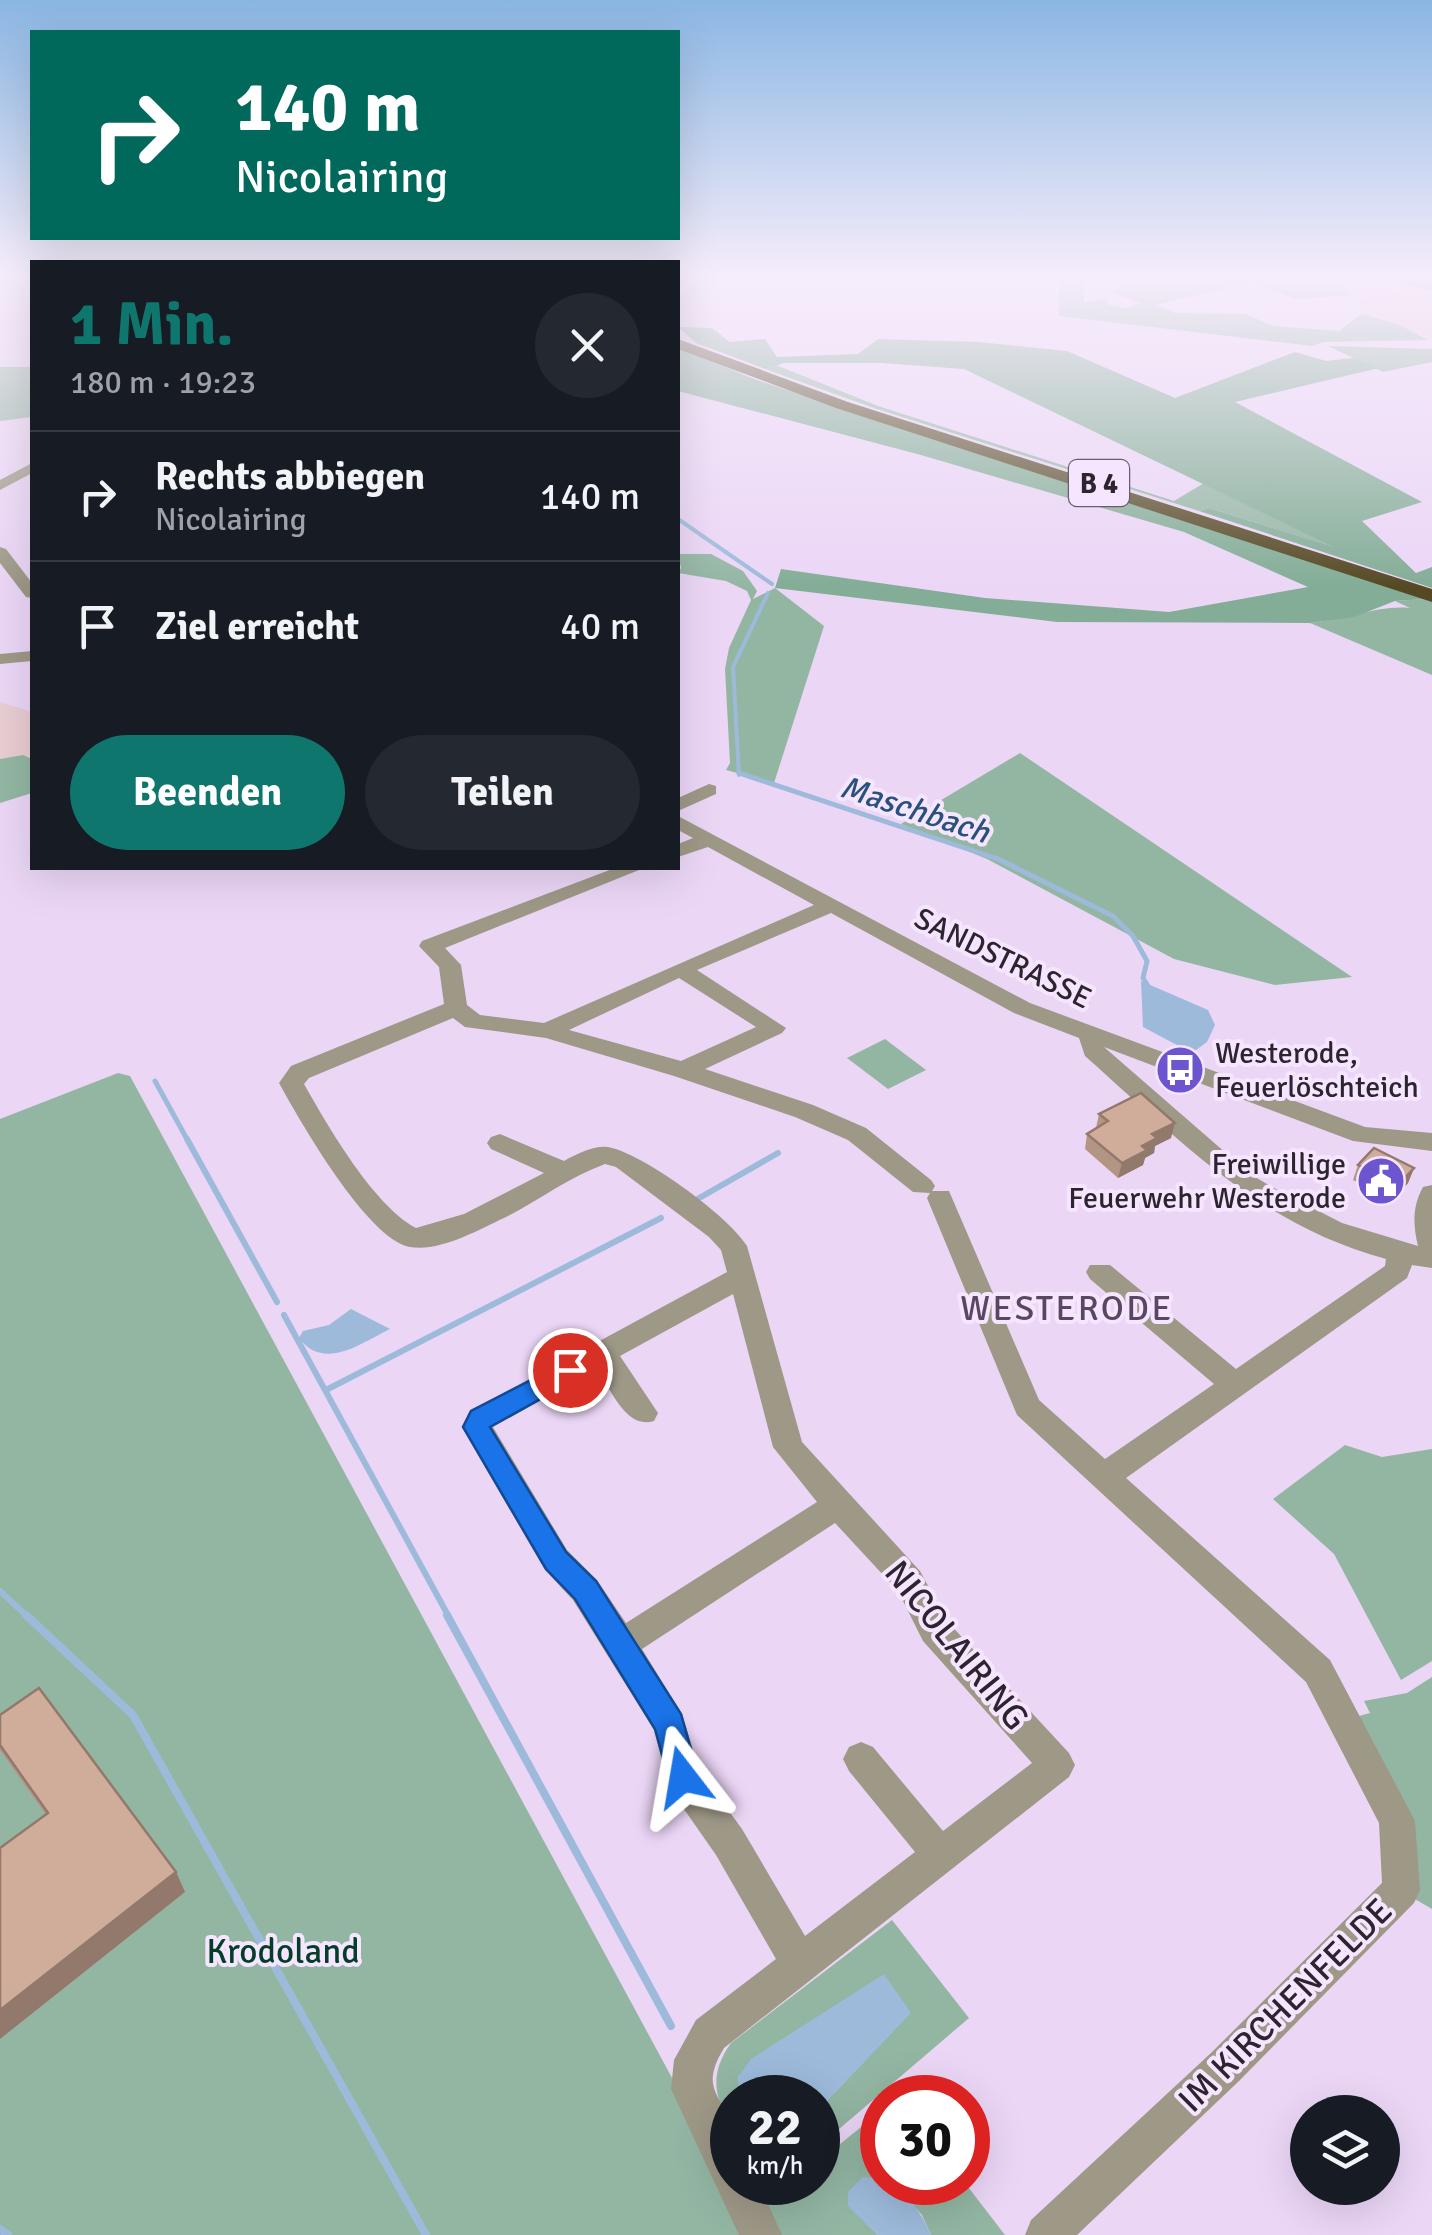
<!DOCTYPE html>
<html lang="de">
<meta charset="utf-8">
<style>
:root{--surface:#171b24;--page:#242831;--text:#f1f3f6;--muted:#9ea1a6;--line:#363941;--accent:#0f766e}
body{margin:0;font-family:Signika,sans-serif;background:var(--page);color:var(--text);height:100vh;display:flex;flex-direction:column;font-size:38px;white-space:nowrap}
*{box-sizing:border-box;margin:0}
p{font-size:32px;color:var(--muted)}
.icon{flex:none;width:55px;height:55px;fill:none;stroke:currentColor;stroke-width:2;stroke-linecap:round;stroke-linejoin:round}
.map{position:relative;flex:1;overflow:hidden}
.sheet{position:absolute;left:30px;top:260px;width:650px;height:610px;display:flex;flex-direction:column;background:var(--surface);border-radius:0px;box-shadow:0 10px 40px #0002}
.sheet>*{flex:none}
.top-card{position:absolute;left:30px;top:30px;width:650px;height:210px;border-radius:0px;box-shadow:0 10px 40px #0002;background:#00695c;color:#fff;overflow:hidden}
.tools{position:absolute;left:1290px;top:2095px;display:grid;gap:20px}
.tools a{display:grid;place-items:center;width:110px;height:110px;border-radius:50%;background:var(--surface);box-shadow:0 10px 40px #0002;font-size:50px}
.speed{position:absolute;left:710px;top:2075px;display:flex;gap:20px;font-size:50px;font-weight:700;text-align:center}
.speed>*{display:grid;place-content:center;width:130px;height:130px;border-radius:50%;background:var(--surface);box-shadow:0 10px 40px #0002;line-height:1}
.speed small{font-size:25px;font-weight:400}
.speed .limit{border:15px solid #d22;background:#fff;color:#111}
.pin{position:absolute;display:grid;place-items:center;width:85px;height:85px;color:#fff;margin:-42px;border:5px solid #fff;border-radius:50%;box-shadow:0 2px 10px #0007}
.me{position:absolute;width:110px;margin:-55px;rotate:346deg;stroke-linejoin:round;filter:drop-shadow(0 0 8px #0008)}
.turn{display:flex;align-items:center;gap:35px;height:210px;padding:0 40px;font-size:45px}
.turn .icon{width:130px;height:130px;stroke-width:2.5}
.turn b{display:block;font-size:70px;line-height:85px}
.round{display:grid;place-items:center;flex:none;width:105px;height:105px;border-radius:52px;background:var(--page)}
.headline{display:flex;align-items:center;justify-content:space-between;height:170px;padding:0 40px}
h1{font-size:60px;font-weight:700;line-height:75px;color:var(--accent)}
.cta{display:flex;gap:20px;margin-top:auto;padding:20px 40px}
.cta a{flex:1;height:115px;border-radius:60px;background:var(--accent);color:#fff;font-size:40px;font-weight:700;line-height:115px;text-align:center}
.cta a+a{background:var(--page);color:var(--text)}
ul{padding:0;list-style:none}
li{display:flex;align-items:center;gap:30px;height:130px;padding:0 40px;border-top:2px solid var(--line)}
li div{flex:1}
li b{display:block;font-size:38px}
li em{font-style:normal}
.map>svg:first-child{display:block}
</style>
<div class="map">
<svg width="1432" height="2235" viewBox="0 0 1432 2235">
<rect width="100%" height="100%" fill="#ebd6f6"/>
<path fill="#e8cdd2" d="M1319,275H1410L1416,281L1385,291L1353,295L1336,281Z
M1414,286L1432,294V339L1362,314L1366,311L1356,299Z
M0,702L32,712V759L23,755L0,759Z"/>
<path fill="#93b6a3" d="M1059,275H1084V303L1106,298L1109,305L1125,308L1141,303L1113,293L1133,275H1319L1336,281L1353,295L1295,299L1250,282L1156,305L1175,313L1245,314L1274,326L1339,331L1362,314L1399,325L1428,340L1323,342L1312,346L1059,316Z
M1328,346L1432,349V362L1383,372Z
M776,365L878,406L1174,501L1204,483L1343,550L1209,508L1199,511L874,408L765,369Z
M0,367H32V417L0,421Z
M678,554H711L743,571L757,591L753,599L775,588L824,626L774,783L726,770L730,763L725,669L729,648L751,600L747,591L726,581L678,573L681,568Z
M1426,599L1432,601V675L1310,623C1344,620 1377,605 1410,608L1395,601Z
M1020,753L1352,977L1275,985L1174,959L987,859L901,824Z
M23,755L32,759V793L0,803V759Z
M885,1039L926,1070L888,1089L847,1058Z
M118,1073L130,1076L757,2235H0V1119Z
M1345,1445L1382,1457L1432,1449V1661L1401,1680L1334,1554L1273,1499Z
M1432,1677V1909L1413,1898L1359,1716L1370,1713L1364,1701L1407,1693Z
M892,1920L969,2018L818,2147V2110L910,2013L738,2077L741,2097L732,2098V2130C715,2098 708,2075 731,2043Z
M882,2110V2178H863L848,2205L878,2235H774L760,2209L793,2183L818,2182V2162Z
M893,2183H965L1005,2235H931L922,2215Z"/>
<path fill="#83ad96" d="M678,327L712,328L730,342L765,339L777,357L858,354L878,339L978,342L1067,351L1175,398L1295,352L1326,361L1353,358L1379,368L1235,402L1422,502L1362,521L1416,573L1432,567V588L1199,511L1209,508L1334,547L964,369L881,363H784L765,369L696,343Z
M678,346L749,377L907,431L1426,599L1395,601L1354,617L1310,623L1057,622L775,588L781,569L985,598L1169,612L1308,587L1184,532L921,455L678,391Z"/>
<path fill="#9dbadb" d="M1141,981L1208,1010L1215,1025L1207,1042L1192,1053L1143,1027Z
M351,1309L390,1329C363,1342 324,1372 299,1338L303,1331L329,1325Z
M884,1974L911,2013L818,2110V2098L741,2097L738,2077L751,2059Z
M863,2177C895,2178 917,2202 931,2235H878L848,2206V2192Z"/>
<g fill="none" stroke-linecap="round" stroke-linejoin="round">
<path stroke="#9dbadb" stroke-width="4" d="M678,519L772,584
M739,775L733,667L768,593"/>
<path stroke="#9dbadb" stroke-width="5" d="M739,773L998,859L1113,916L1133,936L1147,961L1143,978L1148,986
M155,1081L188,1141"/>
<path stroke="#9dbadb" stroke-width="6" d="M187,1139L277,1302
M694,1201L778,1153
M284,1315L449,1617
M326,1390L661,1218
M0,1591L28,1617"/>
<path stroke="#9dbadb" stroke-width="8" d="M26,1615L133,1715L426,2235
M447,1615L671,2026
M0,2229L8,2235"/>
<path fill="#9e9887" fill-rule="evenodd" d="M1398,275H1410L1432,283V291L1408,285Z
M32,463V473L0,490V480Z
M0,547L6,549L32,583V598L26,597L0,563Z
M32,651V661L0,664V654Z
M709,784L716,786V794L678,811V798Z
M678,816L1030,1003L1365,1127L1432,1133V1151L1353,1141L1104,1047L1250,1174L1272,1187L1342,1223L1418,1246C1413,1225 1412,1207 1423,1187L1432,1185V1268L1412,1265L1407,1278L1126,1478L1330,1660L1415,1821L1420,1890L1414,1903L1239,2081L1077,2235H1025L1031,2220L1211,2053L1382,1883L1379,1823L1306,1682L1017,1415L927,1198L930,1193L913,1192L848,1140L795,1117L674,1076L546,1038L465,1027L453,1018L309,1078L304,1084C328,1126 373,1205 416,1228L464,1214L544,1173L491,1149L487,1143L491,1137L500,1134L564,1161C576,1154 595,1145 608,1147C642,1153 729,1216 747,1246L802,1442L920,1571L947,1621L1069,1753L1075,1765L1069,1777L724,2048C698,2091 724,2094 732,2132C736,2147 732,2167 732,2182H758L782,2235H739L671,2089L674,2060L696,2020L776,1959L716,1855L670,1789L654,1730L573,1600L545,1570L462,1427L470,1411L727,1272L721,1250L709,1237L616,1167L605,1164C569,1177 538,1201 504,1218C478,1230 440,1252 410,1247C367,1239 300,1121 279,1083L291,1066L444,1004L439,967L419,946L422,941L615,868H644L445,948L461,965L467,1005L480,1015L544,1023L814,905L708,847L678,857V844L693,838L678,830ZM831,913L1014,1013L1079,1038L1085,1056C1181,1141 1258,1224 1386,1259L1385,1266L1236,1369L1110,1265H1090L1086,1272L1090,1279L1214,1384L1105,1459L1039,1400L949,1191H932L935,1186L931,1180L866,1128L813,1105L705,1069L782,1033L786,1028L697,970ZM679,978L756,1027L681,1061L569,1030ZM733,1294L773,1447L817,1502L626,1623L597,1580L567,1550L493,1427L597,1369C611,1389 626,1430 654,1421L658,1413L620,1356ZM835,1523L898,1591L923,1641L1032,1763L943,1831L873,1747L861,1742L849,1747L843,1759L849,1771L915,1852L805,1936L742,1829L699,1770L682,1714L642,1649Z"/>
<path fill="#554924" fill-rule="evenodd" d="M678,339L848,402L1432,589V602L836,408L678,349Z"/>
</g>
<path fill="#b39584" d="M1099,1114L1171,1138L1155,1146L1154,1153L1145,1158L1143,1165L1118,1178L1085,1149L1087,1134L1096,1128Z
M1358,1165L1414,1168L1408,1183L1393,1200L1353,1180Z
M0,1715L176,1872L185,1892L46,1815L0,1750Z"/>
<path fill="#92796c" d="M1175,1123L1171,1138L1155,1146L1154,1153L1145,1158L1143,1165L1118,1178L1122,1163L1142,1146L1152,1134Z
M1414,1168L1408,1183L1393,1200L1398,1185Z
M176,1872L185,1892L0,2039V2010Z"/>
<path fill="#d0ad9a" stroke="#92796c" stroke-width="2.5" d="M1141,1093L1175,1123L1152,1134L1157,1138L1142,1146L1147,1150L1122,1163L1087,1134L1108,1121L1099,1114Z
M1374,1148L1414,1168L1398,1185L1358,1165Z
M39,1688L176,1872L0,2010V1848L48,1813L0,1745V1715Z"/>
<linearGradient id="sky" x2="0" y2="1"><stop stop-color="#8ab6e3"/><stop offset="0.47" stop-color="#f6edfb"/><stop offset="1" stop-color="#f6edfb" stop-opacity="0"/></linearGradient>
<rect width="1432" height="588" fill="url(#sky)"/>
<path fill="#1a73e8" stroke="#114b97" stroke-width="2.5" d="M570,1360L580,1363L584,1370L580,1377L490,1427L566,1552L596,1581L681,1714L699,1777L694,1788L683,1792L671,1788L655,1729L575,1599L546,1569L463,1427L471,1411Z"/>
<defs>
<g id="bus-disc" transform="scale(2.5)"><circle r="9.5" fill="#6c55cf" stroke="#f6e5ff"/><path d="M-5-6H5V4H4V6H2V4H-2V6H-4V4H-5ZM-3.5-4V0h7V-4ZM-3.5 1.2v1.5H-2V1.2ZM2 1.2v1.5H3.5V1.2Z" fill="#fff"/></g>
<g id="civic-disc" transform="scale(2.5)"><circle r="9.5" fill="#6c55cf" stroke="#f6e5ff"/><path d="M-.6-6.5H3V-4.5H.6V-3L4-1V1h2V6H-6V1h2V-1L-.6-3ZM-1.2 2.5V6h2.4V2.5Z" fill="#fff"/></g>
</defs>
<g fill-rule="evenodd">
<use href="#bus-disc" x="1180" y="1070"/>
<use href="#civic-disc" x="1381" y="1181"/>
</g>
<g text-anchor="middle" stroke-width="8" stroke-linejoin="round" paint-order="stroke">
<rect fill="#f6e5ff" stroke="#695e6d" stroke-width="2.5" x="1069" y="460" width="60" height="46" rx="8"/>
<g font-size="28" font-weight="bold" fill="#2c242f">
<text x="1099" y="493">B 4</text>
</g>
<g font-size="30" fill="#2c242f" stroke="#f6e5ff">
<text transform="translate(1003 958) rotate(26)" y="10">SANDSTRASSE</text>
</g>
<g font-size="30" fill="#2c242f" stroke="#f6e5ff" text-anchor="start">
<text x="1215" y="1063">Westerode,<tspan x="1215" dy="34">Feuerlöschteich</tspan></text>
<text x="1346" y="1174" text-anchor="end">Freiwillige<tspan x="1346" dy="34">Feuerwehr Westerode</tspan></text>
</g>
<g font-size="32" font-style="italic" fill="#29517d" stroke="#f6e5ff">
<text transform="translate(915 809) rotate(18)" y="11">Maschbach</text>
</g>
<g font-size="35" letter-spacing="2.5" fill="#594762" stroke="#f6e5ff">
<text x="1067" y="1320">WESTERODE</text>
</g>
<g font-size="35" fill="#2c242f" stroke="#f6e5ff">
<text transform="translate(957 1645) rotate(51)" y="12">NICOLAIRING</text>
<text transform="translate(1285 2005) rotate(-45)" y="12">IM KIRCHENFELDE</text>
</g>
<g font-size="35" fill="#043e28" stroke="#f6e5ff">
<text x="283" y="1963">Krodoland</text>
</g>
</g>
</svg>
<div class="tools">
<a><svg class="icon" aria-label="layers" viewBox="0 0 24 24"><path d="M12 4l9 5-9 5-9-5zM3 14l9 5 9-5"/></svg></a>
</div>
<div class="speed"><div>22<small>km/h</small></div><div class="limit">30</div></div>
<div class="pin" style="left:570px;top:1370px;background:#d93025"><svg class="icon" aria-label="arrive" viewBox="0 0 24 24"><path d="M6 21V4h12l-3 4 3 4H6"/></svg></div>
<svg class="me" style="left:683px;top:1777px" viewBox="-20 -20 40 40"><path d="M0-17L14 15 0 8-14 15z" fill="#1a73e8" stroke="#fff" stroke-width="4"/></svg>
<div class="top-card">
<div class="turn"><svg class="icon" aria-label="right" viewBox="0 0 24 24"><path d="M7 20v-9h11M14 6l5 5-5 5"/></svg><div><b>140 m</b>Nicolairing</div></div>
</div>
<section class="sheet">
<div class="headline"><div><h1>1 Min.</h1><p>180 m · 19:23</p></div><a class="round"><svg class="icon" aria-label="close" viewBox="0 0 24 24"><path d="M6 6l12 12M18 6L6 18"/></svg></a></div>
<ul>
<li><svg class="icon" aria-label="right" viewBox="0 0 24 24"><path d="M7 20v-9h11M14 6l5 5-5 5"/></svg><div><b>Rechts abbiegen</b><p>Nicolairing</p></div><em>140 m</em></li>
<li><svg class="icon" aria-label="arrive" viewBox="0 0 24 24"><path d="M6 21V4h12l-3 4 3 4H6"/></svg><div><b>Ziel erreicht</b></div><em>40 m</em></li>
</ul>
<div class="cta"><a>Beenden</a><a>Teilen</a></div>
</section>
</div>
